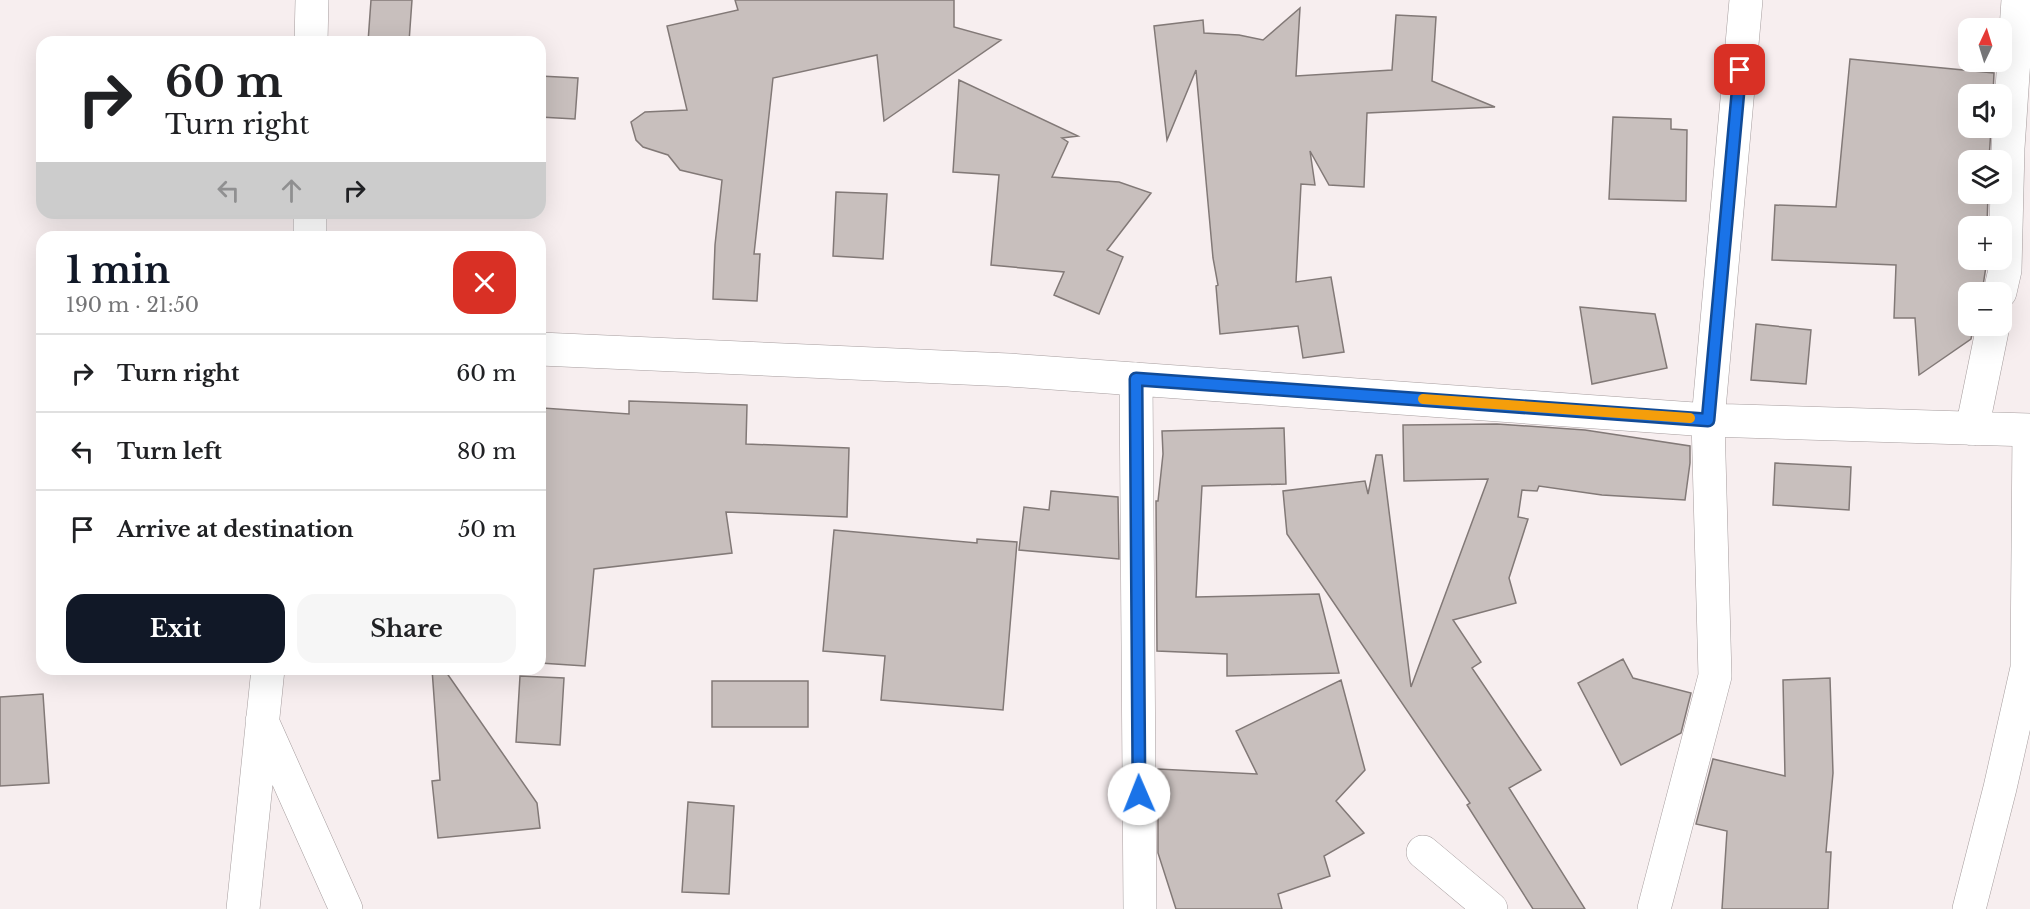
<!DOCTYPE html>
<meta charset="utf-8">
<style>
:root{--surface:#fff;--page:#f6f6f6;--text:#202124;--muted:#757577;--line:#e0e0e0;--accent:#111827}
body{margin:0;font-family:"Libre Baskerville",serif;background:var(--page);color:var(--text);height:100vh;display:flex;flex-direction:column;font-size:22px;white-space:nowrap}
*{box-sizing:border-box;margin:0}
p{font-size:20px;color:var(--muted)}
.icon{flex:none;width:33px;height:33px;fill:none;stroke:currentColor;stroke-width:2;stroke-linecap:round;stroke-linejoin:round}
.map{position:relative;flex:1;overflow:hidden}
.drawer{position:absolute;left:36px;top:231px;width:510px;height:444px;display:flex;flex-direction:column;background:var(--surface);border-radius:18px;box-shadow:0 6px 24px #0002}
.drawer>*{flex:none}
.top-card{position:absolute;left:36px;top:36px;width:510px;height:183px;border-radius:18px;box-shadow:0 6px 24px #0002;background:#fff;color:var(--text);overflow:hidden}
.needle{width:39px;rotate:4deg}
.fabs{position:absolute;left:1958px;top:18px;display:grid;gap:12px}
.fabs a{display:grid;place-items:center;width:54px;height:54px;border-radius:12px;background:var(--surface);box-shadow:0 6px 24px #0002;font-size:30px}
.pin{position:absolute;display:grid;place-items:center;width:51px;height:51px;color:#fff;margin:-26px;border-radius:12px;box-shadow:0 3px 9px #0006}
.me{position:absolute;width:66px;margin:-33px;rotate:359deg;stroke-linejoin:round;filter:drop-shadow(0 0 4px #0008)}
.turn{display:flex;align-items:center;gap:21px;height:126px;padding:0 30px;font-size:27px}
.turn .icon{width:78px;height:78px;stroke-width:2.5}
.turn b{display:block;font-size:42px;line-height:51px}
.lanes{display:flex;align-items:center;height:57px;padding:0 30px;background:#0003;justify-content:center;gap:30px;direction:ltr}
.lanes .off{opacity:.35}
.round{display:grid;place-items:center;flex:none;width:63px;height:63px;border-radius:18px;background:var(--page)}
.summary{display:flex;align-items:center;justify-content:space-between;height:102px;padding:0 30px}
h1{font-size:36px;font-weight:700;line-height:45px;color:var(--accent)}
.button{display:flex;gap:12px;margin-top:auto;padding:12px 30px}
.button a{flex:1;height:69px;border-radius:18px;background:var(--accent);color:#fff;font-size:24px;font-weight:700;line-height:69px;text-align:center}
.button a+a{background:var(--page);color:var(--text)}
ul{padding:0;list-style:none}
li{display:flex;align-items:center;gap:18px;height:78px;padding:0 30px;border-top:2px solid var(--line)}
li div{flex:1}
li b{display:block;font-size:22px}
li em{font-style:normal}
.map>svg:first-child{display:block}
</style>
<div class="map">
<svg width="2030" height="909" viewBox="0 0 2030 909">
<rect width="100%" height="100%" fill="#f7eeef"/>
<path fill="#c8bfbd" stroke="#827977" stroke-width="1.5" d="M371,0H412L409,42H368Z
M735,0H954V27L1001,40L884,121L877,55L773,78L754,254H760L757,301L713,299L715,245L722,180L680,170L668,155L643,147L636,140L631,122L645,112L687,110L667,26L738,10Z
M1300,8L1296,76L1392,70L1396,15L1436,17L1432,81L1495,107L1367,113L1364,187L1329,185L1310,151L1315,185L1301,184L1296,282L1331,277L1344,352L1303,358L1298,326L1220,334L1216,286L1218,285L1213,258L1196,70L1167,140L1154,26L1203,20L1204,33L1239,35L1263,40Z
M1850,59L1994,73L1993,94H1968V128H1991L1989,160H1968V194H1988L1987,226H1968V260H1987L1982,292H1968V326H1974L1971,339L1919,375L1915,318H1894L1896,265L1772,260L1775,205L1836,207Z
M540,76L578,78L575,119L540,117Z
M959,80L1078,136L1062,138L1068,142L1052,177L1119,182L1151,193L1107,250L1123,257L1099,314L1054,295L1064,272L991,265L999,175L953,172Z
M1613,117L1671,119V129L1687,130L1686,201L1609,199Z
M836,192L887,194L883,259L833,256Z
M1580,307L1655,314L1667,368L1592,384Z
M1756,324L1811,330L1806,384L1751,380Z
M629,401L747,405L746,444L849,448L847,517L726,512L732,553L594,569L585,666L540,663V446L543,408L629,414Z
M1497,424L1585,430L1690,446V463L1685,500L1602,495L1539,486L1537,491L1522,490L1518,517L1528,519L1509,578L1516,603L1453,620L1481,662L1472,668L1541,770L1509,788L1585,909H1533L1467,805L1470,803L1287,534L1283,491L1365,481L1368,494L1376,455H1382L1411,687L1488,479L1404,481L1403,425Z
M1284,428L1286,484L1202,486L1196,597L1319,594L1339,673L1227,676V654L1157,651L1156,501H1158L1163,454L1162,431Z
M1775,463L1851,467L1849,510L1773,505Z
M1051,491L1118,497L1119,559L1019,550L1024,507L1049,510Z
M834,530L977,543V539L1017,542L1003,710L881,700L885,656L823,651Z
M1623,659L1633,678L1691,693L1681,733L1621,765L1578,683Z
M432,669H444L537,803L540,828L438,838L432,781L440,780Z
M520,676L564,678L560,745L516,742Z
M1830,678L1833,773L1826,852H1831L1828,909H1722L1727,831L1696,824L1713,759L1785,776L1783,680Z
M1341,680L1365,770L1336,801L1364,833L1324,856L1330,876L1278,894L1282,909H1176L1158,853V769L1257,774L1236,731Z
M712,681H808V727H712Z
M43,694L49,783L0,786V697Z
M688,802L734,806L729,894L682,892Z"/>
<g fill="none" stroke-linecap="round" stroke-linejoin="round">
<g stroke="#a69d9e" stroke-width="34">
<path id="street" d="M311,42L312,0
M310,237V213
M2000,292L2005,270L2008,148L2018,0
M540,349L1009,370L1708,420L2030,430
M1136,379L1140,909
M1972,429L1993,326
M262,721L346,909
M1423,852L1491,909
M243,909L268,669
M1654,909L1715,676L1708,420L1746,0
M1969,909L2000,788L2027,668L2029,430"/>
</g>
<use href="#street" stroke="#fff" stroke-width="33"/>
</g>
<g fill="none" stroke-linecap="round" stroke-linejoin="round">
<g stroke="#114b97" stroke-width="15">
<path id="route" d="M1139,794L1136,379L1708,420L1740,70"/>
</g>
<use href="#route" stroke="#1a73e8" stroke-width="10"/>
<path stroke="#f59e0b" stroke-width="10" d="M1423,399L1690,418"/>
</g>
</svg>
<div class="fabs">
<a><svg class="needle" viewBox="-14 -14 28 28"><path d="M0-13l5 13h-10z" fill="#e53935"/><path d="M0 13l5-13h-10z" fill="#757577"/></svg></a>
<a><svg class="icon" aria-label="sound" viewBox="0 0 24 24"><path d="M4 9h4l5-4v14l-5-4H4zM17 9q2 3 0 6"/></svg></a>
<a><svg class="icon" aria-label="layers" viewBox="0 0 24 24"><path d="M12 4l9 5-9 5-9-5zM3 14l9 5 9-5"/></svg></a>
<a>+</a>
<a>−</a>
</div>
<div class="pin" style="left:1740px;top:70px;background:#d93025"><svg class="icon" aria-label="arrive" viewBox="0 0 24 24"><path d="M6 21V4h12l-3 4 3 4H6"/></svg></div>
<svg class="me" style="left:1139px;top:794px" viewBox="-20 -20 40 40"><circle r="19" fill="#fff"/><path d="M0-13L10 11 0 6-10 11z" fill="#1a73e8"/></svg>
<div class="top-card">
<div class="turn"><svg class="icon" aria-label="right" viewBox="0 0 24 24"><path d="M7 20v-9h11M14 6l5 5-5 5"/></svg><div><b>60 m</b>Turn right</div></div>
<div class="lanes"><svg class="icon off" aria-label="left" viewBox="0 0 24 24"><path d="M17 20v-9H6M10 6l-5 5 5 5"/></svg><svg class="icon off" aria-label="ahead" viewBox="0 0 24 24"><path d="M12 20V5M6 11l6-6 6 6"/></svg><svg class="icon" aria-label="right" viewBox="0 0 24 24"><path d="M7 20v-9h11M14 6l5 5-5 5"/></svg></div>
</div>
<section class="drawer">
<div class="summary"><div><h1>1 min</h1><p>190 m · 21:50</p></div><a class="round" style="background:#d93025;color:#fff"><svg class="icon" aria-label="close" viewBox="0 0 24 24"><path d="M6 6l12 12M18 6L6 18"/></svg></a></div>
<ul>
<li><svg class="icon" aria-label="right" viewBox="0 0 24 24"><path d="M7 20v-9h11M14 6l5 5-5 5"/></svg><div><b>Turn right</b></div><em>60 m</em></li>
<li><svg class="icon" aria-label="left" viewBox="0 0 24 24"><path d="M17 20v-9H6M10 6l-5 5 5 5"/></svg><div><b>Turn left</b></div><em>80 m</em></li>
<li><svg class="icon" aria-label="arrive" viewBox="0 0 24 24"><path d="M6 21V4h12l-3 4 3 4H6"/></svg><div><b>Arrive at destination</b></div><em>50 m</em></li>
</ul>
<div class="button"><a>Exit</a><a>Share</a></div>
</section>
</div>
